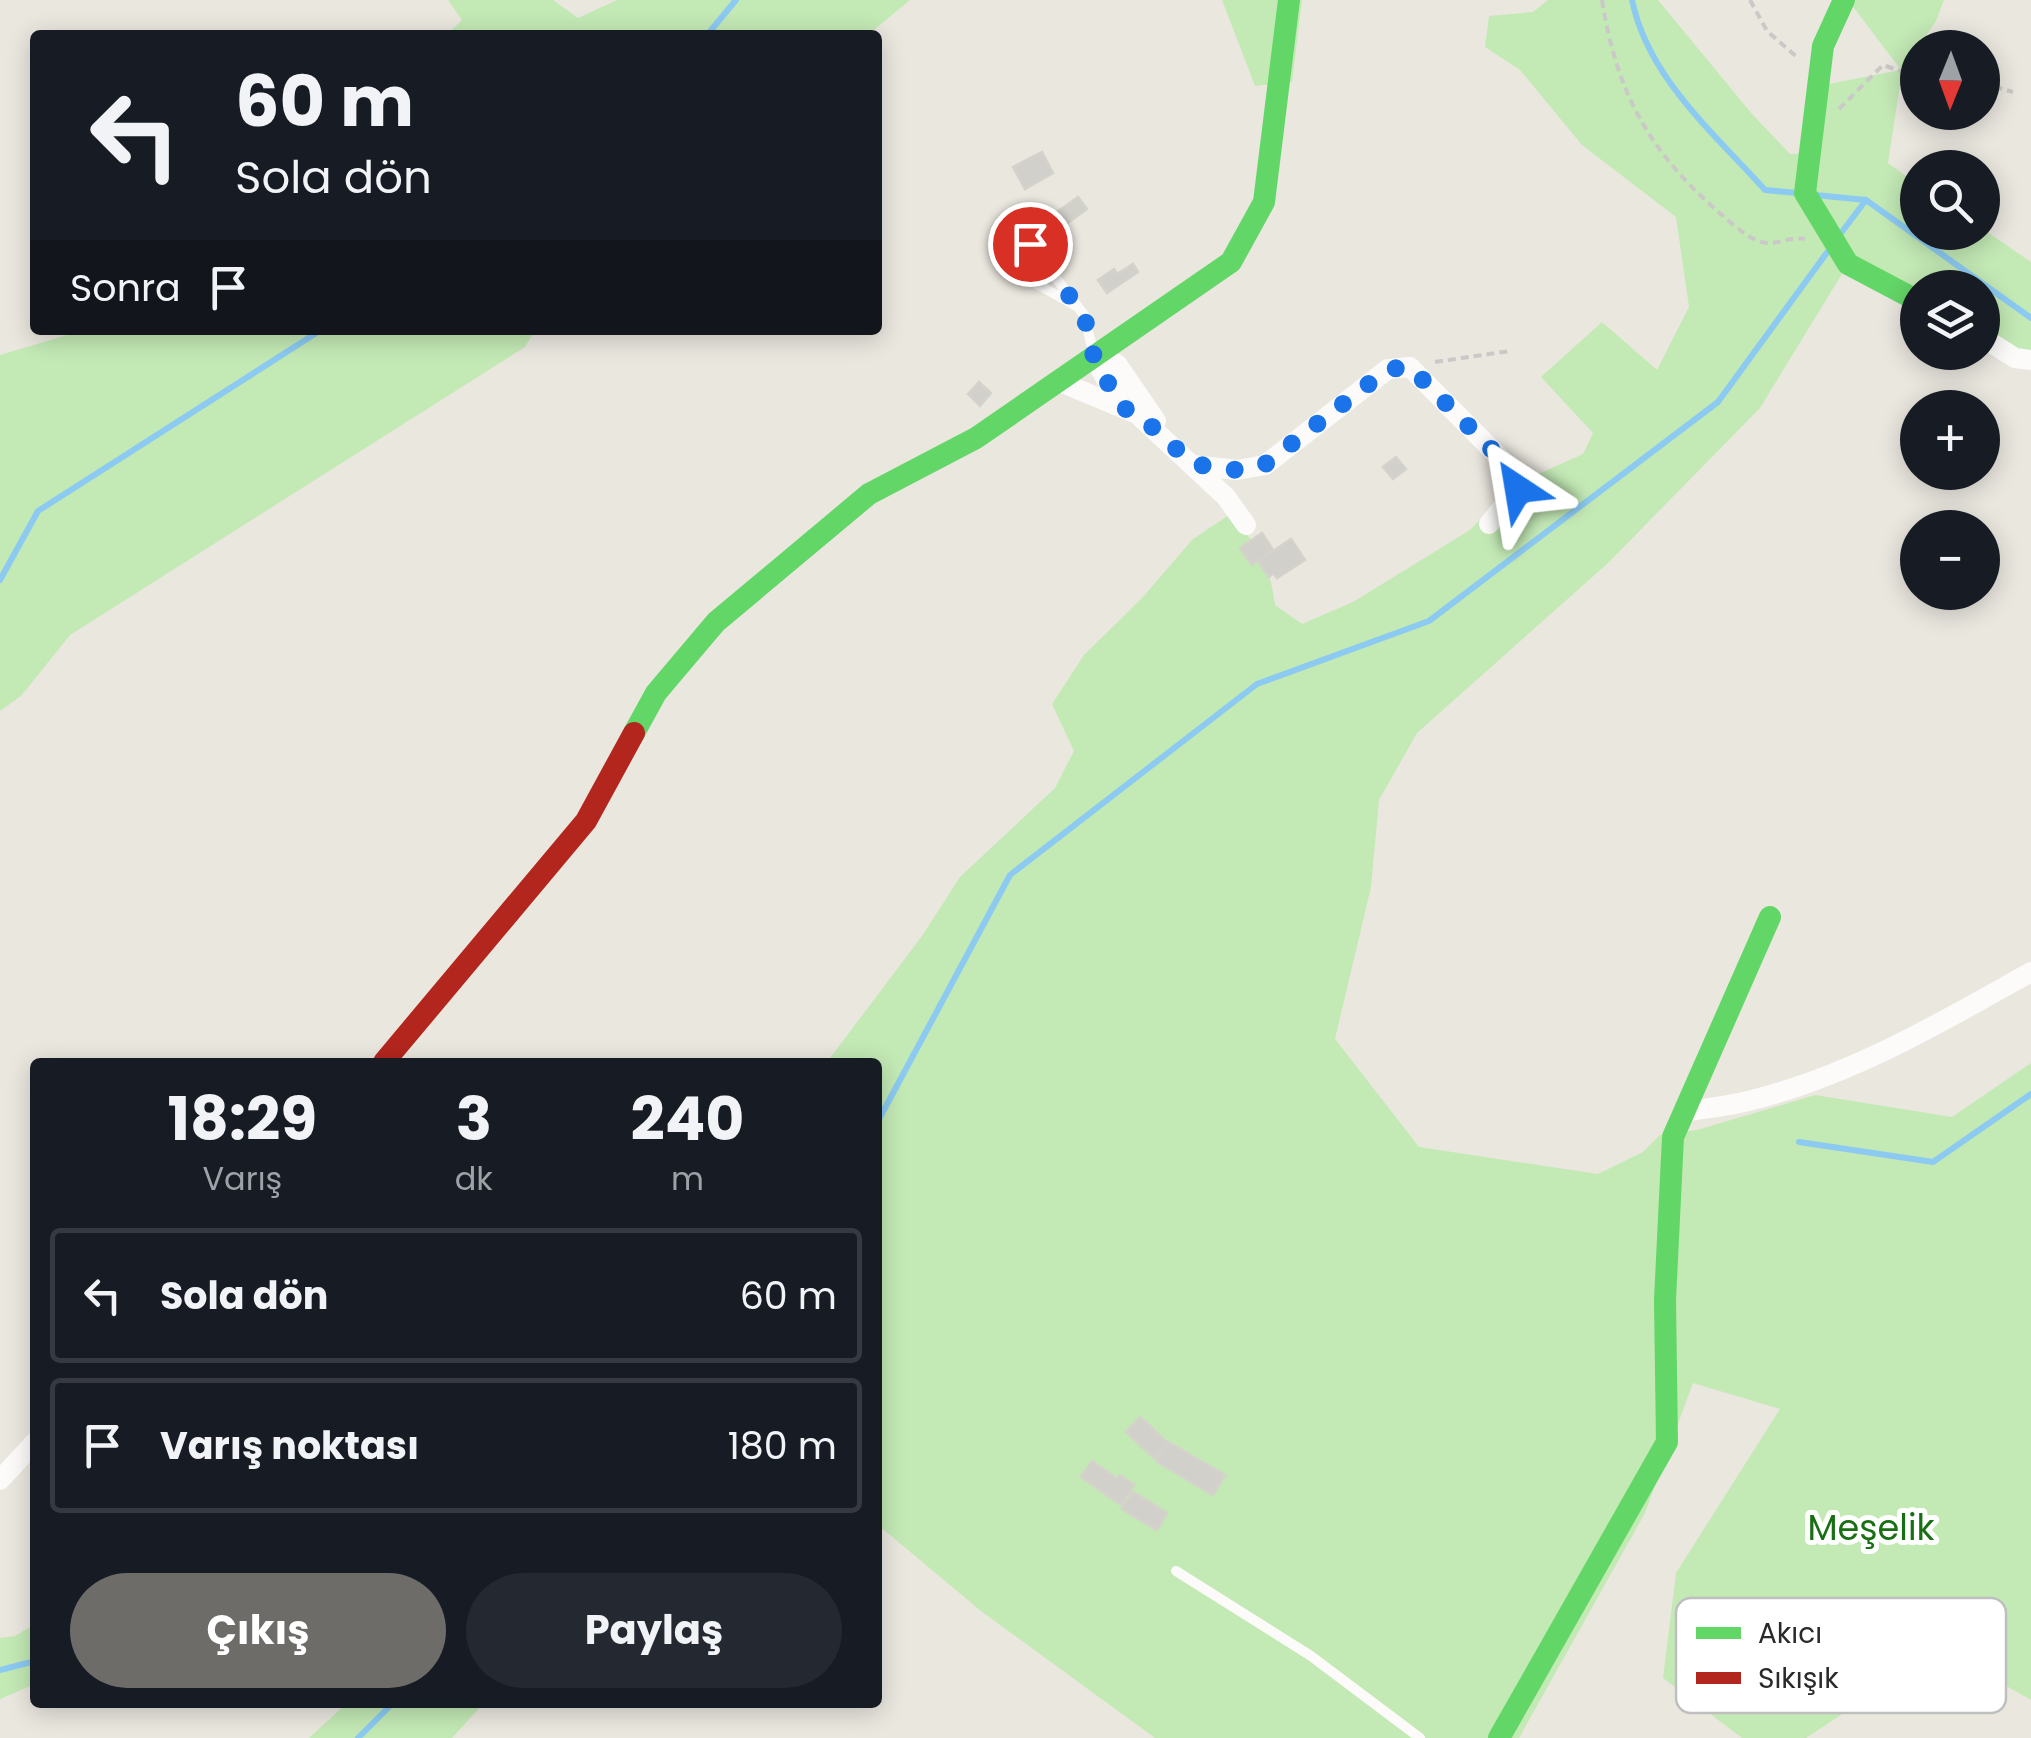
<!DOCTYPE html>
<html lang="tr">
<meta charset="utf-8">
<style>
:root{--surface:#171b24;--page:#242831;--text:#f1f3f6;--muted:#9ea1a6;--line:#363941;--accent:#6d6c69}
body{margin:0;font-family:Poppins,sans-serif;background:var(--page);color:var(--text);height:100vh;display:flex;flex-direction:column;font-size:38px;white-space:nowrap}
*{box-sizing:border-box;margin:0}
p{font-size:32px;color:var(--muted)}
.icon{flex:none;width:55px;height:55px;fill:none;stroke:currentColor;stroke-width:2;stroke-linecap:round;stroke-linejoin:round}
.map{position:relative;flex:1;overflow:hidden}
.details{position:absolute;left:30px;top:1058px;width:852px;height:650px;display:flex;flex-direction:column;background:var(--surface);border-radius:10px;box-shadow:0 5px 25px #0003}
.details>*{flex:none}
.banner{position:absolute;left:30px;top:30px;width:852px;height:305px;border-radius:10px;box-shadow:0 5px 25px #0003;background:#171b24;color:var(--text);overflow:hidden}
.needle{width:65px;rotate:181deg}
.tools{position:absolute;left:1900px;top:30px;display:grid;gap:20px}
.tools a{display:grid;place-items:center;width:100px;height:100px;border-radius:50%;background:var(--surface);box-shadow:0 5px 25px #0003;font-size:50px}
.pin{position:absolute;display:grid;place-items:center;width:85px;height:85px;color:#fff;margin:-42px;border:5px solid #fff;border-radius:50%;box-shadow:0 2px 10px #0007}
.me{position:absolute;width:110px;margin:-55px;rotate:327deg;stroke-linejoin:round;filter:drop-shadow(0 0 8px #0008)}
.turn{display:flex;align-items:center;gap:35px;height:210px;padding:0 40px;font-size:45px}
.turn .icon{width:130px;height:130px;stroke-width:2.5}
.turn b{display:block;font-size:70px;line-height:85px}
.then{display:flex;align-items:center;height:95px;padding:0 40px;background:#0003;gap:20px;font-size:38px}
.eta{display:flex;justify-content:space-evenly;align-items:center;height:170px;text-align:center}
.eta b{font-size:60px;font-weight:700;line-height:70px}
.primary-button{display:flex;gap:20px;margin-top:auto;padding:20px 40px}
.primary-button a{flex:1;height:115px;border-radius:60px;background:var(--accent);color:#fff;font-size:40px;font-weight:700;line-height:115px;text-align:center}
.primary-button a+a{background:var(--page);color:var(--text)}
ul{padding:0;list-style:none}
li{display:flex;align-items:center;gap:30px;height:135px;margin:0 20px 15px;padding:0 20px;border:5px solid var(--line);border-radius:10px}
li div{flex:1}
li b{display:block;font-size:38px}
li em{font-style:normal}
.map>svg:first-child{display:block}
</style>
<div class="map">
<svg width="2031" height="1738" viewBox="0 0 2031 1738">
<rect width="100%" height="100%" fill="#eae7df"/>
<path fill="#c3e9b5" d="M448,0H553L578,18L617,0H910L868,35H446L462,20Z
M1222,0H1302L1292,82L1255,86Z
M1548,0H1658L1752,114L1790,154L1809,153L1818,86L1901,70L1848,0H1944L1936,21L1902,71L1888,163L1917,184L1918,232H1982L1983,229L2031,262V360L1983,340L1982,288H1918L1848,264L1760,408L1608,563L1417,733L1379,800L1371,887L1335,1039L1419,1147L1598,1174L1643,1152L1660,1135L1697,1130L1815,1095L1952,1117L2031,1063V1700L1941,1649L1806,1738H1742L1663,1678L1676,1573L1780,1409L1693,1383L1645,1513L1519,1738H1155L981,1611L878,1525V1062H827L922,936L960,877L1055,788L1074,751L1052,704L1084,655L1142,598L1193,539L1229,515C1259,545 1269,562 1275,605L1302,624L1353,602L1470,530L1514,485L1583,454L1593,433L1541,377L1602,322L1657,370L1689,307L1676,217L1582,145L1520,70L1485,47L1489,16L1533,12Z
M84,330H535L525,347L70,635L21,696L0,711V355Z
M35,1624V1684L0,1699V1638L15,1636Z
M347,1703V1702L484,1703L452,1738H309Z"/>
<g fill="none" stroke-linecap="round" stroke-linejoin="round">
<path stroke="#8ccaf2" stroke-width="6" d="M1632,0C1648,78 1714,133 1765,190L1798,193
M707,35L736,0
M1815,195L1866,200L2031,318
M1838,237L1866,200
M0,580L38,511L321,330
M878,1121L1010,875L1257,684L1429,621L1718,402L1831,247
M1799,1142L1933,1162L2031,1094
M0,1670L35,1661
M358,1738L394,1702"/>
</g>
<path fill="#d2d0cb" stroke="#d4d2cb" stroke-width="2.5" d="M1042,152L1053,173L1025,189L1013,167Z
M1078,197L1087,209L1062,227L1053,215Z
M1133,264L1138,272L1107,293L1098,280L1114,269L1117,274Z
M979,382L991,393L980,406L968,394Z
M1396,457L1406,469L1393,479L1383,467Z
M1262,533L1273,550L1252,565L1240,548Z
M1291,539L1305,560L1277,578L1273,573L1269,577L1258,561Z
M1140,1417L1168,1443L1154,1458L1126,1432Z
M1168,1442L1225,1475L1213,1495L1156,1461Z
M1092,1461L1117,1479L1120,1475L1134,1485L1121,1505L1081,1477Z
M1133,1492L1167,1513L1157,1530L1122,1509Z"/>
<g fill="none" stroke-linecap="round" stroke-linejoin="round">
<path stroke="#cac9c8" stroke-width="4" stroke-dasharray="8 5" stroke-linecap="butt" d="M1602,0C1617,94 1649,152 1722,215C1734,225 1751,242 1767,243C1780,244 1791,236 1805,239
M1750,0L1767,31L1797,57
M1982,83L2013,92
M1839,109L1883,65L1918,77
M1942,112L1950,119
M1435,362L1510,351"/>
<path stroke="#fcfbfa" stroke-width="10" d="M1078,307L1026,278L1013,258L1030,244L1078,307L1084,315L1093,351
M1176,1571L1311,1656L1420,1738"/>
<path stroke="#fcfbfa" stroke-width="20" d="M1982,337L2015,358L2031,360
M1094,357L1117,364L1156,421
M1094,357L1121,407
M1058,381L1137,414L1226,497L1246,525
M1193,465L1237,470L1265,465L1388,369L1410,367L1515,473L1517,489L1489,524
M1684,1112C1706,1108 1730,1106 1752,1100C1852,1075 1942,1022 2031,972
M0,1480L35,1442"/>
<path stroke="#63d668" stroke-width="22" d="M1844,0L1823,46L1805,193L1848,264L1918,301
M634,733L656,693L716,622L869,494L976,438L1231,262L1264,202L1289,0
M1499,1738L1667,1442L1665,1300L1673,1137L1770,917"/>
<path stroke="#b3261e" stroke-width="22" d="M384,1062L586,821L634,733"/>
</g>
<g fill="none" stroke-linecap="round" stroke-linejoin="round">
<path stroke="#1a73e8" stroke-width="18" stroke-dasharray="0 32.4" d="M1030,244L1084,315L1094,357L1121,407L1138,414L1193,464L1237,470L1264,465L1388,369L1410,367L1515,473L1518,489"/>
</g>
<g text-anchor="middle" stroke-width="10" stroke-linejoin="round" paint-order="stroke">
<g font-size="35" fill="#196f13" stroke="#fff">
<text x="1871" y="1540">Meşelik</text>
</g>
</g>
<rect x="1676" y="1598" width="330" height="115" rx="15" fill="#fff" stroke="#bfbfbf" stroke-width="2.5"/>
<rect x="1696" y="1627" width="45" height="12" fill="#63d668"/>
<rect x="1696" y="1672" width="45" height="12" fill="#b3261e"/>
<g font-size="28" fill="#2a2a2a">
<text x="1758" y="1643">Akıcı</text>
<text x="1758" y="1688">Sıkışık</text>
</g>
</svg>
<div class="tools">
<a><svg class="needle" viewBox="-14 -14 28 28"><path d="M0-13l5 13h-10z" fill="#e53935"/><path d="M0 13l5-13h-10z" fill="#9ea1a6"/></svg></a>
<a><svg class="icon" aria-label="search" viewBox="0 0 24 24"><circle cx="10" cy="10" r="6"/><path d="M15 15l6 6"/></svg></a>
<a><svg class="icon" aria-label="layers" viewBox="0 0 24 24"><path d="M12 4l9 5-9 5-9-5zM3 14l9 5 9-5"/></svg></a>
<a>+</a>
<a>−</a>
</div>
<div class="pin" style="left:1030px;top:244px;background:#d93025"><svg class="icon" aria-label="arrive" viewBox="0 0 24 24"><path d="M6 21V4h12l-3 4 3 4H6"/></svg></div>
<svg class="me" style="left:1518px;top:489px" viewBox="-20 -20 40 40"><path d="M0-17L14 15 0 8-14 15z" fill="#1a73e8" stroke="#fff" stroke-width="4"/></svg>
<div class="banner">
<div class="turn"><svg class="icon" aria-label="left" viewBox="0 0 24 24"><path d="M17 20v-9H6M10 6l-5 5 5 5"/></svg><div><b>60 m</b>Sola dön</div></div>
<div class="then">Sonra<svg class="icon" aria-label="arrive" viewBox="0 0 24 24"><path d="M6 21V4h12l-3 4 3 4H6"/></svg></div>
</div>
<section class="details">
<div class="eta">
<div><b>18:29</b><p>Varış</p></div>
<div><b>3</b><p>dk</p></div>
<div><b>240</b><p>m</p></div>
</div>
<ul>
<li><svg class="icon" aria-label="left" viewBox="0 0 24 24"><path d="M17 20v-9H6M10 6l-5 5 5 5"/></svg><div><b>Sola dön</b></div><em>60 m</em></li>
<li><svg class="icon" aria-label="arrive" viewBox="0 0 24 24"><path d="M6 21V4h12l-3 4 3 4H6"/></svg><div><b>Varış noktası</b></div><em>180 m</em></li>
</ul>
<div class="primary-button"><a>Çıkış</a><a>Paylaş</a></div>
</section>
</div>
